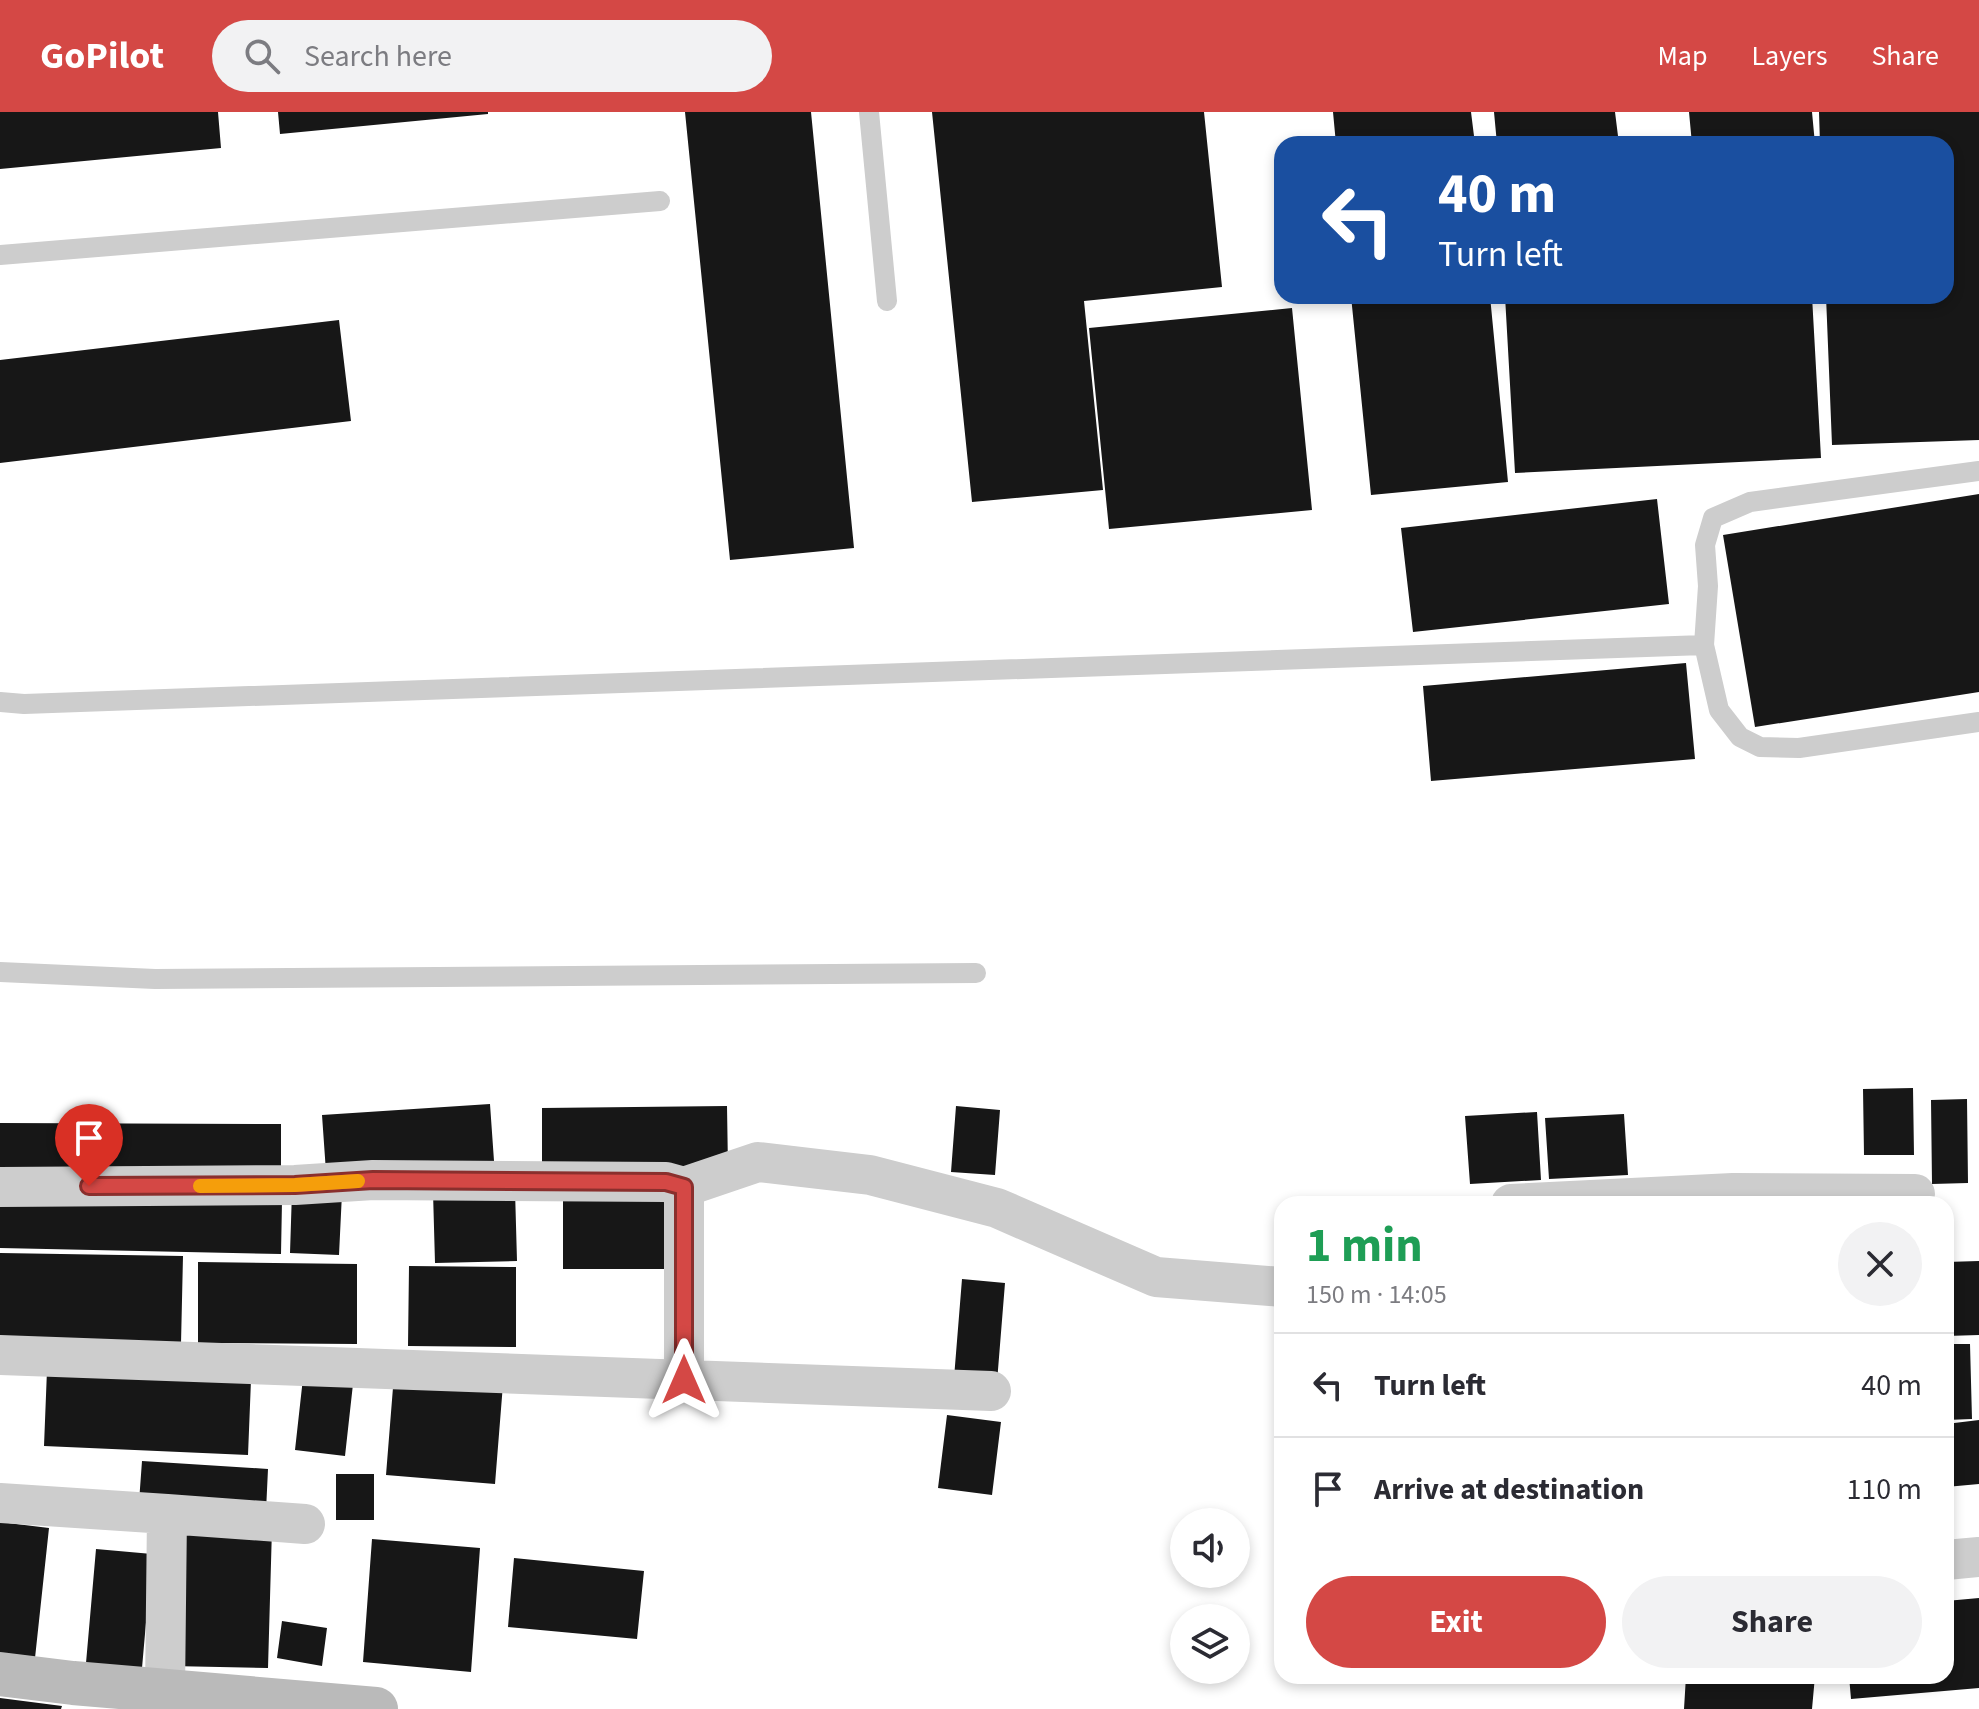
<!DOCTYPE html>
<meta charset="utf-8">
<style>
:root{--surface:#fff;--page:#f2f2f3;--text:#2b2b33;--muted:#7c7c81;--line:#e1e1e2;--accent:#d44845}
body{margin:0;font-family:"Source Sans 3",sans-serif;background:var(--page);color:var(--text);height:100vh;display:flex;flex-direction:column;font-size:30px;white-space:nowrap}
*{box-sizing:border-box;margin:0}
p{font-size:26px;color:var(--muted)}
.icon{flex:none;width:44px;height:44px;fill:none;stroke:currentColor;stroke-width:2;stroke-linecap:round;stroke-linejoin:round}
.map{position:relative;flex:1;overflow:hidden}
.panel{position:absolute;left:1274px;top:1084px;width:680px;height:488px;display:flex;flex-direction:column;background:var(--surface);border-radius:24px;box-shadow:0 4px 12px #0003}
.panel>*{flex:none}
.hud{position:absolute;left:1274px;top:24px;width:680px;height:168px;border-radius:24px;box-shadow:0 4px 12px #0003;background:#1a4fa0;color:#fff;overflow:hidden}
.tools{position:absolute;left:1170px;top:1396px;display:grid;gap:16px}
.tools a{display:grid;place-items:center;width:80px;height:80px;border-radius:50%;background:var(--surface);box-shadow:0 4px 12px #0003;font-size:40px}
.pin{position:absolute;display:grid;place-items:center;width:68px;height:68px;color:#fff;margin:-82px -34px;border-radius:50% 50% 50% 0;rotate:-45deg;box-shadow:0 0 8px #0007}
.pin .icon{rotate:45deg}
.me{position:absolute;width:88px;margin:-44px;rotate:0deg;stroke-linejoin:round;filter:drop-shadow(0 0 6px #0008)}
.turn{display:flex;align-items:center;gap:28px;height:168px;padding:0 32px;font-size:36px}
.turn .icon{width:104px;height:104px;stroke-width:2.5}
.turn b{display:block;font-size:56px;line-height:68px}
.round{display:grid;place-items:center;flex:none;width:84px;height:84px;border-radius:42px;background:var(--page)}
.overview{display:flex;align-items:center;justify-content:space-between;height:136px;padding:0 32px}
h1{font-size:48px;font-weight:700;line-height:60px;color:#1e9e55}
.action{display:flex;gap:16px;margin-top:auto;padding:16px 32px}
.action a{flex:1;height:92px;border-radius:48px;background:var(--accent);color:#fff;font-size:32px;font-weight:700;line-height:92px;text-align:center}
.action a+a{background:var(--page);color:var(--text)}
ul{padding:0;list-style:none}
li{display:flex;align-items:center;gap:24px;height:104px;padding:0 32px;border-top:2px solid var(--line)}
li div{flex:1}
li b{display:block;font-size:30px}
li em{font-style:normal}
header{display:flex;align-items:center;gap:48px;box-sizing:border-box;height:112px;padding:0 40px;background:var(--accent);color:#fff}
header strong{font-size:38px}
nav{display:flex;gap:44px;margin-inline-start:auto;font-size:28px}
.search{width:560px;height:72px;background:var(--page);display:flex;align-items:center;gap:20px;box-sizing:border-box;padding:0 28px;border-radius:44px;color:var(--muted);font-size:30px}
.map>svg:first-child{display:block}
</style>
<header>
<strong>GoPilot</strong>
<div class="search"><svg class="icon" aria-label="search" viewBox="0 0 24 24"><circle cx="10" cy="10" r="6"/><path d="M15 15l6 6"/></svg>Search here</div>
<nav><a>Map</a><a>Layers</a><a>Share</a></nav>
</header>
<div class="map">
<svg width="1979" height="1597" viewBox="0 0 1979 1597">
<rect width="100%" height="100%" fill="#fff"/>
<path fill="#171717" d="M0,0H218L221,36L0,57Z
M278,0H488V2L280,22Z
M685,0H811L854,436L730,448Z
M932,0H1204L1222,175L1084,189L1103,378L972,390Z
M1333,0H1471L1475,32H1336Z
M1494,0H1615L1619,32H1497Z
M1689,0H1812L1815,32H1692Z
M1819,0H1979V328L1832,333L1826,184H1946V32H1820Z
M1351,184H1490L1508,370L1371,383Z
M1505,184H1812L1821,346L1515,361Z
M1292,196L1312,398L1109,417L1089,216Z
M339,208L351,309L0,351V248Z
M1979,382V580L1755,615L1723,423Z
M1657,387L1669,492L1413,520L1401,416Z
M1686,551L1695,647L1431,669L1423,574Z
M1913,976L1914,1043H1864L1863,977Z
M1967,987L1968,1071L1932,1072L1931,988Z
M490,992L494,1049L326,1060L322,1003Z
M727,994L728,1057L542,1059V996Z
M956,994L1000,998L995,1063L951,1060Z
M1537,1000L1541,1068L1470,1072L1465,1004Z
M1624,1002L1628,1063L1549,1067L1545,1006Z
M0,1011L281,1012V1069L0,1068Z
M515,1078L517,1149L435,1151L433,1080Z
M292,1079L342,1081L339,1143L290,1141Z
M0,1083L282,1089L281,1142L0,1136Z
M563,1085H665L666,1157H563Z
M0,1141L183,1144L181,1232L0,1227Z
M1979,1149V1223L1946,1224V1150Z
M198,1150L357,1152V1232L198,1231Z
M409,1154L516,1155V1235L408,1234Z
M962,1167L1005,1171L997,1270L954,1266Z
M1946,1232H1970L1972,1307L1946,1308Z
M47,1258L251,1268L248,1343L44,1334Z
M394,1263L503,1272L495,1372L386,1363Z
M303,1266L353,1272L345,1344L295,1338Z
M947,1303L1001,1310L992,1383L938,1376Z
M1979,1308V1372L1946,1375V1312Z
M142,1349L268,1357L266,1399L139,1390Z
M336,1362H374V1408H336Z
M0,1410L49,1416L35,1546L0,1542Z
M175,1414L272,1416L268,1556L171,1554Z
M372,1427L480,1436L471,1560L363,1550Z
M96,1437L152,1442L142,1556L86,1551Z
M514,1446L644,1459L637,1527L508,1515Z
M1979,1486V1576L1851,1587L1849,1564H1946V1489Z
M282,1509L327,1516L322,1554L277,1546Z
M1686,1564H1815L1812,1597H1684Z
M0,1586L62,1594L61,1597H0Z"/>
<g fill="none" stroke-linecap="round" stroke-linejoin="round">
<path stroke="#cdcdcd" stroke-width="20" d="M869,0L887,189
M0,143L660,89
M1979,359L1750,390L1713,406L1705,433L1708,474L1704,533L1719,598L1740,625L1760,635L1799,636L1979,610
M0,590L24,592L1704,533
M0,860L155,867L976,861"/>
<path stroke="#cdcdcd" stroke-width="40" d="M0,1075L295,1073L373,1068L666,1070L684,1075
M1511,1092L1733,1081L1915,1082
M0,1243L991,1279
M684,1268V1075L758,1050L870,1063L997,1096L1156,1165L1282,1175
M0,1391L167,1402L165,1580
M167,1402L305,1412
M1946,1448L1979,1445"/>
<path stroke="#bababa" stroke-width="44" d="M0,1562L73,1571L376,1597"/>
</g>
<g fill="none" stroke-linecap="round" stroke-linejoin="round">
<g stroke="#8a2f2d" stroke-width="20">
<path id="route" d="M89,1074L295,1073L373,1068L666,1070L684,1075V1268"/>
</g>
<use href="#route" stroke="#d44845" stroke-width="14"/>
<path stroke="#f59e0b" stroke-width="14" d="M200,1074L295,1073L358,1069"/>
</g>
</svg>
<div class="tools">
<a><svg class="icon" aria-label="sound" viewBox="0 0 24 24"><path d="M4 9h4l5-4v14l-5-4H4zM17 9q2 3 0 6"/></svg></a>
<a><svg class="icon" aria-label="layers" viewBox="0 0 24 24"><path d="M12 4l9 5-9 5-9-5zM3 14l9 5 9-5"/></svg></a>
</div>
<div class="pin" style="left:89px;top:1074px;background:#d93025"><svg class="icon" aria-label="arrive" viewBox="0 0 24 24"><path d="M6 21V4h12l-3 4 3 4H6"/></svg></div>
<svg class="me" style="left:684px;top:1268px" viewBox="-20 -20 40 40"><path d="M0-17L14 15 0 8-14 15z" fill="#d44845" stroke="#fff" stroke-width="4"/></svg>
<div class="hud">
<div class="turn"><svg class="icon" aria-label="left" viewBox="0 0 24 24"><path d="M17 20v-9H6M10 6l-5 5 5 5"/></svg><div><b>40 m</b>Turn left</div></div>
</div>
<section class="panel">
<div class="overview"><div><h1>1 min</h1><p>150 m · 14:05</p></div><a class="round"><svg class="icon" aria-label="close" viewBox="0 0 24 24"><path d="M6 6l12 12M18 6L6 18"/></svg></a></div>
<ul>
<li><svg class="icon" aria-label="left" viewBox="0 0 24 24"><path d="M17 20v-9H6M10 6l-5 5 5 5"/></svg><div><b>Turn left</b></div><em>40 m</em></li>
<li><svg class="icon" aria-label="arrive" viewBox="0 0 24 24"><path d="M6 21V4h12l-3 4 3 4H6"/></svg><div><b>Arrive at destination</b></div><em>110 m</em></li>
</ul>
<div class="action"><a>Exit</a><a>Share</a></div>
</section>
</div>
